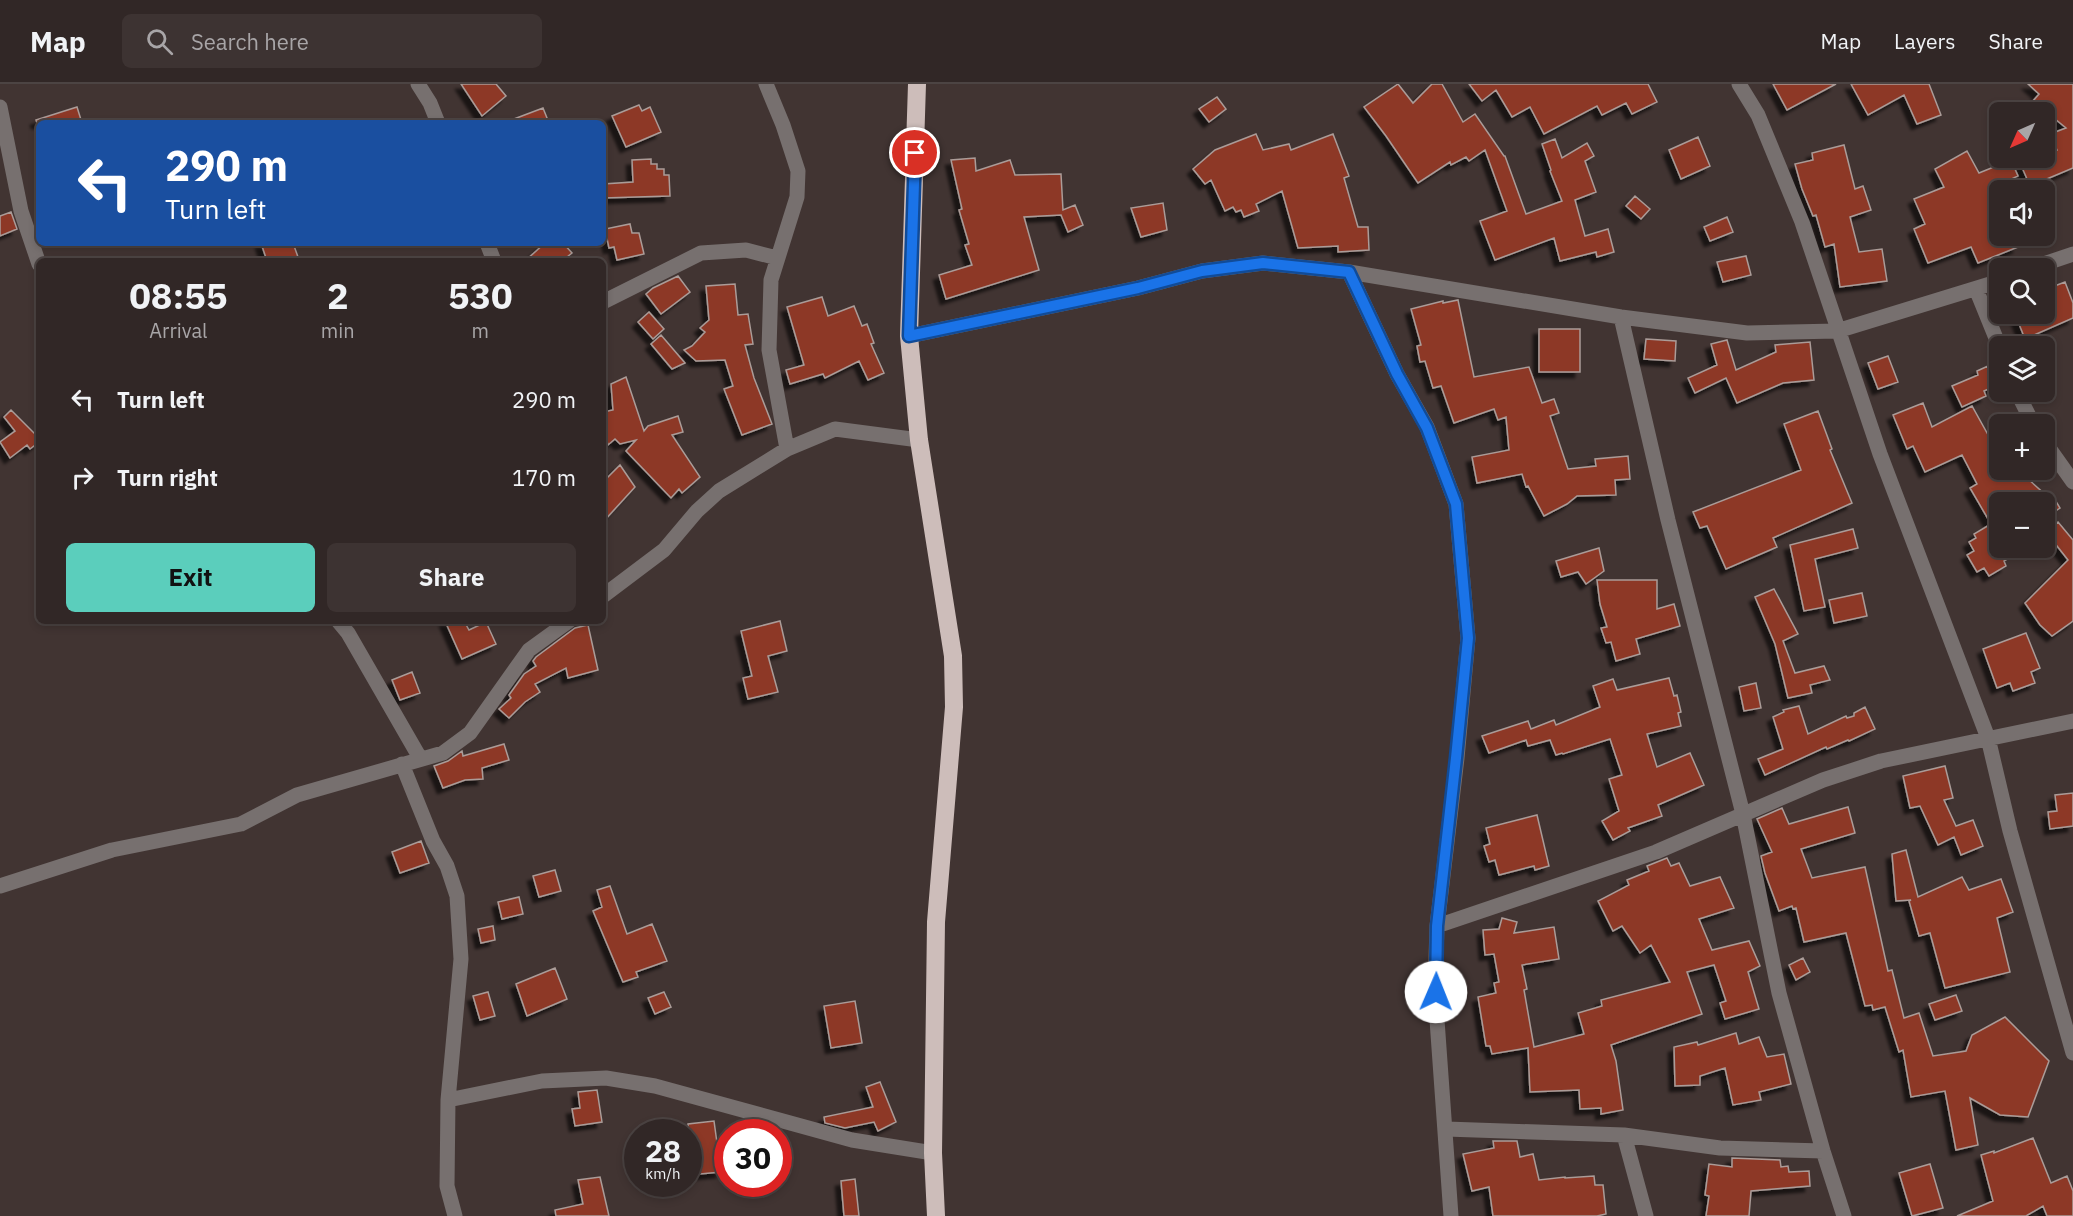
<!DOCTYPE html>
<meta charset="utf-8">
<style>
:root{--surface:#312726;--page:#3d3332;--text:#f1f3f6;--muted:#a8a5a7;--line:#4c4443;--accent:#5bcebc}
body{margin:0;font-family:"IBM Plex Sans",sans-serif;background:var(--page);color:var(--text);height:100vh;display:flex;flex-direction:column;font-size:22px;white-space:nowrap}
*{box-sizing:border-box;margin:0}
p{font-size:20px;color:var(--muted)}
.icon{flex:none;width:33px;height:33px;fill:none;stroke:currentColor;stroke-width:2;stroke-linecap:round;stroke-linejoin:round}
.map{position:relative;flex:1;overflow:hidden}
.panel{position:absolute;left:36px;top:174px;width:570px;height:366px;display:flex;flex-direction:column;background:var(--surface);border-radius:9px;box-shadow:0 3px 9px #0003,0 0 0 2px var(--line)}
.panel>*{flex:none}
.top-card{position:absolute;left:36px;top:36px;width:570px;height:126px;border-radius:9px;box-shadow:0 3px 9px #0003,0 0 0 2px var(--line);background:#1a4fa0;color:#fff;overflow:hidden}
.needle{width:39px;rotate:225deg}
.buttons{position:absolute;left:1989px;top:18px;display:grid;gap:12px}
.buttons a{display:grid;place-items:center;width:66px;height:66px;border-radius:9px;background:var(--surface);box-shadow:0 3px 9px #0003,0 0 0 2px var(--line);font-size:30px}
.speed{position:absolute;left:624px;top:1035px;display:flex;gap:12px;font-size:30px;font-weight:700;text-align:center}
.speed>*{display:grid;place-content:center;width:78px;height:78px;border-radius:50%;background:var(--surface);box-shadow:0 3px 9px #0003,0 0 0 2px var(--line);line-height:1}
.speed small{font-size:15px;font-weight:400}
.speed .limit{border:9px solid #d22;background:#fff;color:#111}
.pin{position:absolute;display:grid;place-items:center;width:51px;height:51px;color:#fff;margin:-26px;border:3px solid #fff;border-radius:50%;box-shadow:0 2px 6px #0007}
.me{position:absolute;width:66px;margin:-33px;rotate:1deg;stroke-linejoin:round;filter:drop-shadow(0 0 4px #0008)}
.turn{display:flex;align-items:center;gap:21px;height:126px;padding:0 30px;font-size:27px}
.turn .icon{width:78px;height:78px;stroke-width:2.5}
.turn b{display:block;font-size:42px;line-height:51px}
.eta{display:flex;justify-content:space-evenly;align-items:center;height:102px;text-align:center}
.eta b{font-size:36px;font-weight:800;line-height:42px}
.cta{display:flex;gap:12px;margin-top:auto;padding:12px 30px}
.cta a{flex:1;height:69px;border-radius:9px;background:var(--accent);color:#111;font-size:24px;font-weight:800;line-height:69px;text-align:center}
.cta a+a{background:var(--page);color:var(--text)}
ul{padding:0;list-style:none}
li{display:flex;align-items:center;gap:18px;height:78px;padding:0 30px}
li div{flex:1}
li b{display:block;font-size:22px}
li em{font-style:normal}
header{display:flex;align-items:center;gap:36px;box-sizing:border-box;height:84px;padding:0 30px;background:var(--surface);border-bottom:2px solid var(--line)}
header strong{font-size:28px}
nav{display:flex;gap:33px;margin-inline-start:auto;font-size:21px}
.search{width:420px;height:54px;background:var(--page);display:flex;align-items:center;gap:15px;box-sizing:border-box;padding:0 21px;border-radius:9px;color:var(--muted);font-size:22px}
.map>svg:first-child{display:block}
</style>
<header>
<strong>Map</strong>
<div class="search"><svg class="icon" aria-label="search" viewBox="0 0 24 24"><circle cx="10" cy="10" r="6"/><path d="M15 15l6 6"/></svg>Search here</div>
<nav><a>Map</a><a>Layers</a><a>Share</a></nav>
</header>
<div class="map">
<svg width="2073" height="1132" viewBox="0 0 2073 1132">
<defs>
<filter id="shadow"><feDropShadow dx="-5.5" dy="5.5" stdDeviation="1.5" flood-color="#0009"/></filter>
</defs>
<rect width="100%" height="100%" fill="#413432"/>
<path fill="#8d3828" stroke="#ab9c98" stroke-width="1.5" filter="url(#shadow)" d="M461,0H496L506,12L482,32Z
M1398,0L1413,19L1432,0H1442L1463,38L1475,30L1504,72H1505L1526,130L1562,117L1550,87L1551,86L1542,60L1555,55L1562,74L1587,59L1594,72L1585,77L1596,108L1575,116L1585,152L1608,145L1614,168L1597,173L1596,168L1560,177L1554,154L1495,176L1480,137L1507,127L1485,66L1469,77L1466,73L1451,81L1450,78L1418,99L1386,52L1364,23Z
M1469,0H1648L1657,18L1632,30L1626,19L1602,31L1597,22L1544,50L1530,23L1512,33L1496,6L1482,17Z
M1773,0H1836L1787,26Z
M1851,0H1929L1941,31L1917,40L1904,11L1868,31Z
M2028,0H2073V84L2030,102L2021,81L2038,74H2044V71L2057,66L2050,50L2066,44L2033,17L2039,10Z
M1217,13L1226,25L1209,38L1199,25Z
M639,21L642,27L650,23L661,48L626,63L612,32Z
M77,23L82,39H37L36,36Z
M543,24L549,39H506V38Z
M1256,50L1263,66L1289,60L1291,66L1333,50L1349,92L1344,94L1358,143H1368L1369,166L1338,168V162L1298,164L1282,107L1256,120L1259,127L1244,133L1241,126L1236,128L1233,123L1225,127L1211,96L1205,100L1193,85L1215,66Z
M1698,53L1710,82L1681,95L1669,66Z
M1844,61L1855,105L1863,102L1871,126L1850,133L1859,168L1882,165L1887,197L1840,203L1834,160L1825,163L1816,131L1813,132L1802,105L1795,80L1813,76L1812,69Z
M1967,67L1979,89L2011,76L2018,92L1988,106L2000,127V152H2013L2018,163L1978,179L1971,163L1928,179L1914,145L1925,140L1914,115L1944,103L1935,85Z
M975,74L976,87L1010,76L1015,91L1061,90L1063,126L1075,121L1083,141L1068,148L1061,131L1024,133L1039,186L946,215L939,191L972,181L965,161L969,160L959,126L962,125L951,76Z
M651,75V80H657V85H664V91H669L670,112L603,114V100L633,98L632,76Z
M1635,112L1650,125L1641,135L1626,122Z
M1163,119L1167,146L1141,153L1131,124Z
M11,128L17,145L0,152V132Z
M1727,133L1733,148L1710,157L1704,143Z
M630,140L632,149H639L644,170L617,176L614,163L609,164L605,145Z
M261,159H293L298,173L292,175L293,177H267Z
M545,159H563L572,169L562,177H525Z
M1746,172L1751,191L1723,198L1717,178Z
M678,192L690,208L661,230L646,210L653,204Z
M2065,198L2073,219V234L2025,255L2015,230H2044V206Z
M735,200L738,231L748,230L753,260L745,261L754,294L772,340L742,351L724,305L733,302L725,276L696,277L684,266L692,262L705,248L700,244L709,236L706,202Z
M822,213L828,232L854,222L862,242L867,240L874,259L871,260L884,289L868,296L859,277L825,294L823,290L790,300L786,286L804,281L787,223Z
M1458,216L1474,293L1529,283L1542,319L1554,315L1559,329L1550,332L1568,385L1596,382L1595,375L1628,372L1630,395L1615,396L1616,411L1577,412L1567,420L1544,432L1528,402L1526,403L1522,390L1477,399L1472,373L1509,366L1506,333L1498,336L1494,325L1454,339L1441,302L1433,304L1425,277L1420,278L1417,262L1421,261L1411,225L1443,217V219Z
M649,228L664,245L653,255L638,238Z
M1539,245H1580V288H1539Z
M661,251L685,279L672,285L651,260Z
M1646,255L1676,257L1675,277L1644,275Z
M1727,256L1736,286L1776,268L1775,261L1810,258L1814,296L1783,299L1737,319L1726,294L1695,309L1688,294L1717,281L1711,260Z
M1888,272L1898,298L1878,305L1868,279Z
M1988,282L1998,301L1984,307L1986,312L1962,323L1952,302L1978,291L1977,287Z
M626,293L644,347L648,342L678,332L683,348L672,351L700,393L682,409L679,405L671,414L626,367L636,356L620,360L615,355L608,361L607,357L603,358V328L613,326L611,300Z
M1923,319L1932,343L1972,322L1996,365L2000,363V386H2018L2047,412L2051,409L2060,424L2048,432L2044,427V418H2000V464H2003L2009,474L2004,477L2006,482L1989,492L1984,484L1977,488L1967,471L1974,467L1969,458L1976,454L1974,450L1991,440L1970,404L1977,400L1962,371L1925,388L1913,362L1907,365L1893,331Z
M11,326L39,354V358L30,365L27,361L10,374L0,358L15,347L4,333Z
M1818,327L1832,365L1830,366L1852,419L1773,454L1777,463L1726,485L1707,442L1700,444L1693,428L1801,386L1784,340Z
M620,381L635,403L603,438V398Z
M2058,438L2073,456V537L2052,552L2040,541L2025,519L2068,476L2046,448Z
M1853,445L1858,464L1815,475L1825,523L1804,527L1790,461Z
M1599,464L1604,487L1586,500L1578,488L1561,493L1556,477Z
M1597,496H1657V525L1674,520L1680,542L1636,555L1640,570L1616,577L1611,558L1606,559L1601,544L1607,543L1600,520Z
M1774,505L1798,550L1783,557L1795,589L1824,582L1830,596L1810,601L1812,609L1788,614L1775,560L1755,513Z
M1862,509L1867,532L1834,539L1829,516Z
M445,537H464L469,546L486,538L496,560L462,575Z
M780,537L787,567L768,572L778,608L748,615L743,594L752,592L741,547Z
M588,541L598,586L568,594L566,584L535,600L540,608L525,618L509,634L499,625L511,614L509,611L524,590L536,582L533,577L536,573L575,544Z
M2026,549L2040,584L2031,588L2035,599L2013,607L2010,599L1997,604L1983,565Z
M412,588L420,609L400,616L392,596Z
M1669,594L1674,612L1677,611L1681,628L1678,629L1681,642L1647,650L1657,683L1690,669L1704,701L1658,721L1662,732L1628,744L1630,747L1613,756L1602,737L1619,727L1609,695L1622,691L1610,655L1563,670L1562,669L1556,671L1550,656L1528,662L1526,656L1489,669L1482,652L1528,637L1531,645L1554,636L1556,641L1600,623L1593,602L1613,595L1617,606Z
M1756,599L1761,624L1744,627L1739,603Z
M1799,622L1808,650L1846,632L1847,634L1854,632V629L1865,623L1875,645L1849,657L1848,656L1827,665L1826,663L1765,691L1758,675L1783,665L1773,633L1784,628L1783,626Z
M504,660L509,676L482,684L483,695L465,696L443,704L434,682L448,677L462,667L463,672Z
M1945,682L1953,714L1944,716L1956,742L1973,736L1983,762L1961,771L1954,753L1938,761L1920,722L1910,724L1903,692Z
M2073,709V742L2050,745L2048,728L2057,727L2055,711Z
M1848,723L1855,749L1801,765L1812,794L1865,783L1888,887L1892,886L1904,934L1919,929L1933,972L1966,967L1972,951L2005,933L2049,977L2028,1033L2000,1031L1970,1014L1978,1061L1956,1066L1945,1007L1911,1013L1903,966L1899,968L1885,923L1873,926L1872,921L1865,922L1846,849L1804,858L1796,824L1793,825L1792,822L1779,827L1765,789L1761,772L1772,768L1757,735L1782,724L1789,740Z
M1537,731L1549,782L1535,786L1534,782L1499,791L1495,776L1489,778L1484,762L1490,760L1486,744Z
M421,757L429,779L400,789L392,768Z
M1906,766L1918,813L1962,793L1969,806L2001,795L2013,828L1997,834L2010,888L1945,904L1930,849L1919,852L1909,817L1911,816L1896,817L1892,770Z
M1667,774L1671,782L1679,779L1690,802L1720,793L1734,824L1699,835L1712,866L1749,857L1760,882L1748,888L1759,925L1725,935L1720,919L1726,917L1714,881L1687,888L1702,930L1611,961L1616,977L1623,1026L1601,1030V1024L1580,1025L1579,1006L1530,1008L1528,964L1492,970L1490,962H1486L1478,913L1496,909L1494,899L1499,898L1494,870L1485,871L1483,846L1499,845L1502,834L1517,838L1514,849L1554,843L1559,875L1522,881L1527,905L1524,906L1534,963L1584,950L1578,929L1602,922L1601,916L1670,898L1651,861L1640,869L1622,842L1613,847L1598,817L1629,801L1627,796L1649,787L1647,782Z
M555,786L561,807L539,813L533,792Z
M610,802L627,850L652,840L667,877L636,888L638,893L623,898L593,827L602,823L597,806Z
M519,813L523,830L502,835L498,818Z
M493,842L495,856L481,859L478,845Z
M1803,874L1810,888L1796,896L1789,881Z
M555,884L567,915L527,932L516,900Z
M488,908L495,932L480,936L473,912Z
M664,908L671,923L655,930L648,914Z
M1956,911L1962,927L1935,936L1929,920Z
M855,917L862,959L831,964L824,922Z
M1736,949L1739,960L1759,953L1767,973L1784,970L1791,1000L1759,1008L1761,1016L1733,1021L1725,984L1700,992V1001L1675,1002L1674,963L1697,958L1698,961Z
M880,998L896,1038L878,1047L874,1038L845,1044L825,1039L824,1033L873,1023L866,1003Z
M597,1006L602,1038L575,1042L572,1025L580,1024L578,1008Z
M714,1037L721,1088L700,1090L698,1066L688,1067V1040Z
M2033,1054L2051,1099L2067,1092L2073,1107V1132H2047L2043,1122L2026,1132H1957L1993,1117L1981,1071L1994,1067V1069Z
M1493,1057H1517L1520,1073L1533,1070L1539,1096L1565,1093V1094L1594,1092L1595,1101H1603L1606,1130L1597,1132H1493L1489,1103L1472,1107L1463,1070L1494,1064Z
M1732,1074L1780,1076L1781,1083L1788,1082L1789,1088L1809,1087L1810,1102L1751,1107L1749,1132H1706L1709,1112L1705,1111L1709,1080L1732,1083Z
M1930,1080L1943,1124L1912,1132L1899,1089Z
M600,1093L609,1132H556L555,1126L583,1120L578,1096Z
M855,1095L859,1132H844L841,1097Z"/>
<g fill="none" stroke-linecap="round" stroke-linejoin="round">
<path stroke="#77706f" stroke-width="15" d="M418,0L430,19L438,39
M766,0L783,41L798,87L797,113L771,196L769,266L787,365
M1739,0L1758,31L1802,138L1880,370L1988,654L2010,747L2073,969
M0,23L21,127L39,180
M487,159L494,177
M2032,184L2073,170
M1349,188L1397,290L1427,343L1456,420L1468,554L1457,674L1437,842L1435,908L1451,1132
M1976,205L2000,264
M603,218L701,169L746,166L777,174
M1621,233L1668,436L1743,730L1779,909L1823,1067L1844,1132
M909,252L1138,204L1202,187L1263,179L1349,188L1621,233L1747,249L1837,247L2000,197
M2017,308L2033,340
M2044,357L2073,398
M603,512L664,466L697,427L719,407L787,365L835,345L919,356
M338,537L348,549L420,674
M402,680L433,757L447,782L457,812L461,875L448,1016L447,1102L455,1132
M0,802L112,766L241,740L297,711L443,669L470,649L529,566L569,537
M1437,842L1656,768L1823,696L1881,677L2073,637
M448,1016L542,997L606,994L655,1002L852,1056L933,1069
M1446,1045L1624,1051L1720,1064L1823,1067
M1624,1051L1646,1132"/>
<path stroke="#cdbdba" stroke-width="18" d="M917,0L909,252L919,356L953,572L954,623L936,838L933,1069L936,1132"/>
</g>
<g fill="none" stroke-linecap="round" stroke-linejoin="round">
<g stroke="#114b97" stroke-width="15">
<path id="route" d="M915,69L909,252L1138,204L1202,187L1263,179L1349,188L1397,290L1427,344L1456,420L1468,554L1456,674L1437,842L1436,908"/>
</g>
<use href="#route" stroke="#1a73e8" stroke-width="10"/>
</g>
</svg>
<div class="buttons">
<a><svg class="needle" viewBox="-14 -14 28 28"><path d="M0-13l5 13h-10z" fill="#e53935"/><path d="M0 13l5-13h-10z" fill="#a8a5a7"/></svg></a>
<a><svg class="icon" aria-label="sound" viewBox="0 0 24 24"><path d="M4 9h4l5-4v14l-5-4H4zM17 9q2 3 0 6"/></svg></a>
<a><svg class="icon" aria-label="search" viewBox="0 0 24 24"><circle cx="10" cy="10" r="6"/><path d="M15 15l6 6"/></svg></a>
<a><svg class="icon" aria-label="layers" viewBox="0 0 24 24"><path d="M12 4l9 5-9 5-9-5zM3 14l9 5 9-5"/></svg></a>
<a>+</a>
<a>−</a>
</div>
<div class="speed"><div>28<small>km/h</small></div><div class="limit">30</div></div>
<div class="pin" style="left:915px;top:69px;background:#d93025"><svg class="icon" aria-label="arrive" viewBox="0 0 24 24"><path d="M6 21V4h12l-3 4 3 4H6"/></svg></div>
<svg class="me" style="left:1436px;top:908px" viewBox="-20 -20 40 40"><circle r="19" fill="#fff"/><path d="M0-13L10 11 0 6-10 11z" fill="#1a73e8"/></svg>
<div class="top-card">
<div class="turn"><svg class="icon" aria-label="left" viewBox="0 0 24 24"><path d="M17 20v-9H6M10 6l-5 5 5 5"/></svg><div><b>290 m</b>Turn left</div></div>
</div>
<section class="panel">
<div class="eta">
<div><b>08:55</b><p>Arrival</p></div>
<div><b>2</b><p>min</p></div>
<div><b>530</b><p>m</p></div>
</div>
<ul>
<li><svg class="icon" aria-label="left" viewBox="0 0 24 24"><path d="M17 20v-9H6M10 6l-5 5 5 5"/></svg><div><b>Turn left</b></div><em>290 m</em></li>
<li><svg class="icon" aria-label="right" viewBox="0 0 24 24"><path d="M7 20v-9h11M14 6l5 5-5 5"/></svg><div><b>Turn right</b></div><em>170 m</em></li>
</ul>
<div class="cta"><a>Exit</a><a>Share</a></div>
</section>
</div>
